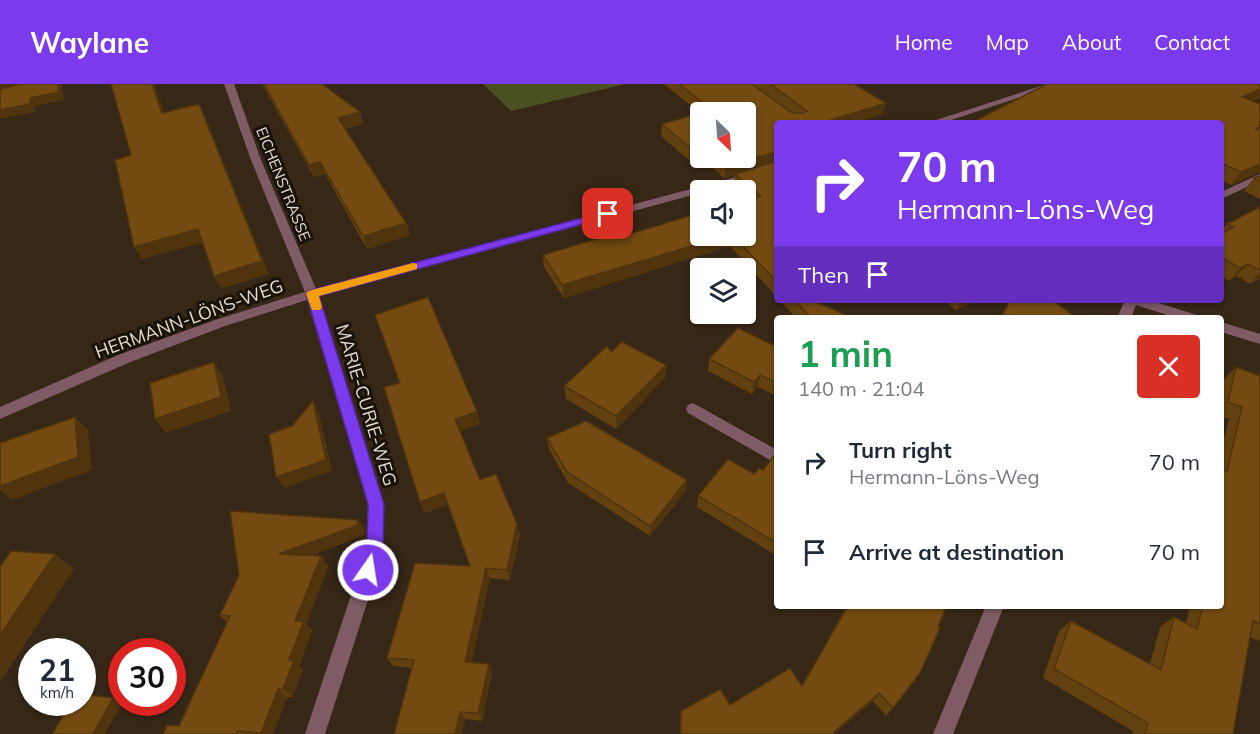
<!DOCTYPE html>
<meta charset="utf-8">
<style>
:root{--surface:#fff;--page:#f2f2f3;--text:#1f2937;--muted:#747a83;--accent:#7c3aed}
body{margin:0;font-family:Mulish,sans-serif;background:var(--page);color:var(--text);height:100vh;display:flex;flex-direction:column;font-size:22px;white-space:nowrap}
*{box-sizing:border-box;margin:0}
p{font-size:20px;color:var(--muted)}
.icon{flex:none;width:33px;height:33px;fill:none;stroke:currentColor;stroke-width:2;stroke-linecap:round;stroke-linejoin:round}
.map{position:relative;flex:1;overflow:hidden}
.sheet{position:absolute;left:774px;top:231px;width:450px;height:294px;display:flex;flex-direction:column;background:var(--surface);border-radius:6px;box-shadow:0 2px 4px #0004}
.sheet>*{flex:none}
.banner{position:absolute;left:774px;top:36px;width:450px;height:183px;border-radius:6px;box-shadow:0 2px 4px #0004;background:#7c3aed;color:#fff;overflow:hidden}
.needle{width:39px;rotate:155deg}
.tools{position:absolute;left:690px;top:18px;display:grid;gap:12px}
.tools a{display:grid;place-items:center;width:66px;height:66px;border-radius:6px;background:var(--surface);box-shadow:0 2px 4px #0004;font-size:30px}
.speed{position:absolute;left:18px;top:554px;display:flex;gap:12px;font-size:30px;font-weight:700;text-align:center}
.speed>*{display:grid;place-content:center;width:78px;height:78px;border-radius:50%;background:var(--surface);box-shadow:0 2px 4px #0004;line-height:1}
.speed small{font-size:15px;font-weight:400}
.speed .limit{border:9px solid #d22;background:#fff;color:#111}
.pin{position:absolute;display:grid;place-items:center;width:51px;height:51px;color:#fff;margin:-26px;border-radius:12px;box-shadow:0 3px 9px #0006}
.me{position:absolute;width:66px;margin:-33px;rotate:13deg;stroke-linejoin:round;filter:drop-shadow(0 0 4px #0008)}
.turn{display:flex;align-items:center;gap:21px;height:126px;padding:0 24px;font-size:27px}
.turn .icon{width:78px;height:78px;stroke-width:2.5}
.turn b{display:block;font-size:42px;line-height:51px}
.then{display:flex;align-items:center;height:57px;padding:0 24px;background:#0003;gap:12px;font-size:22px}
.round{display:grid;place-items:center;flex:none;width:63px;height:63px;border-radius:6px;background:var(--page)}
.overview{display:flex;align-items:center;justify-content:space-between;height:102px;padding:0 24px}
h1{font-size:36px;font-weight:700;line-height:45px;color:#1e9e55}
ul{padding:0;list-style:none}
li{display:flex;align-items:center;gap:18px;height:90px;padding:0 24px}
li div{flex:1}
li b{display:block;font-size:22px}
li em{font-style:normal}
header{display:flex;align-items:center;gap:36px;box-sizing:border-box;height:84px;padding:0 30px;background:var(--accent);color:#fff}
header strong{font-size:28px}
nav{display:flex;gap:33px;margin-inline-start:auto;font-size:21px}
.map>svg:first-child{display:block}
</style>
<header>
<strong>Waylane</strong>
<nav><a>Home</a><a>Map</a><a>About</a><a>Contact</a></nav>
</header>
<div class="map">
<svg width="1260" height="650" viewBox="0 0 1260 650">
<rect width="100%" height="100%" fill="#362716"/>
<path fill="#4a5021" d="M483,0H626L511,27Z"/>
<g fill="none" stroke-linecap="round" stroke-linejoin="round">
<path fill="#7f5b65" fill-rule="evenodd" d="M224,0H234L261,76L316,205L777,82V88L710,106H700V109L319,212L384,420V466L325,650H305L366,466L368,420L307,216L225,242L128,279L0,335V323L118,271L215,236L305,208L251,76Z
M1047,0H1061L942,39H927Z
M1260,90V97L1221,115V108Z
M1125,216H1149L1197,231L1199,234H1177L1136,221L1131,234H1117Z
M1221,238L1260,250V260L1221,248Z
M693,319L777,366V380L688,329L686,325L688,321Z
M986,522H1004L953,650H933Z"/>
</g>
<path fill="#63400f" d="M262,0H322L360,28L363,40L345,45L406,139L410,151L367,165L325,90L314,93Z
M664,0H752L775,17L753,0H854L886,19L882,30L856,39H777V213L730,162L564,214L544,183L543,171L616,154L700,152H746L748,116L746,113V106H738L734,102L735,91L724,94L702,74H746V28H700V73L689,76L661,52L662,40L700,29Z
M1260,0V14L1252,17L1260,20V88L1231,101L1221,96V39Z
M1260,92V115L1244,107L1254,94Z
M1260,123V194L1250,200L1237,192L1229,197L1221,192V148L1227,140Z
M780,216H794L853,234H796Z
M944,216H979L956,226Z
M777,263V312L758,303L752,310L708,287L709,275Z
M611,268L666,281L665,294L616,345L566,315L564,302Z
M1236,283L1260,292V555L1258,557L1250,553L1233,650H1132L1133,647L1043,594L1059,547L1071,537L1150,580L1160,543L1174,533L1186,539L1190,522H1221V368L1229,335L1221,332V308L1224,295Z
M400,299L477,328L480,340L460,347L480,396L517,440L520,451L510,496L490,494L471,579L489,580L492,589L482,637L465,635L462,650H394L412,584L393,582L387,574L470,482L448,420L425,429L420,418Z
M547,354L686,407L650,452L568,399L549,365Z
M777,369V472L697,423L698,412L763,386Z
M365,446L364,451L309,472H321L328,483L306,540L312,546L299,582L303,586L292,613H287L273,650H163L179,642L227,538L220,531L239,491Z
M847,522L893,624L886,632L873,617L835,649L836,650H680V635L681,627L730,621L802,602Z"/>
<path fill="#50340d" d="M0,0H18L0,4Z
M58,0H62L64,16L35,22V28L0,35V26Z
M152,0H154L169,41L162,29Z
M1260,5V14L1234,25L1242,13Z
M886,19L882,30L856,39H821Z
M199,20L205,32L269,190L221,205L214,192Z
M360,28L363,40L342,46L338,34Z
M700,61V73L689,76L690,64Z
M777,68L776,80L735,90V91L724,94L726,81Z
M320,78L325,90L314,93L309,81Z
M1260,80V88L1231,101L1241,88Z
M406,139L410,151L367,165L363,152Z
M198,145L206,158L142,175L134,163Z
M725,152H731L730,162L564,214L562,201Z
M1248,180L1237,192L1229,197L1240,184Z
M1260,188V194L1250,200Z
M961,216H979L956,226Z
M214,278L223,292L231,327L166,349L155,335Z
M666,281L665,294L616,345V332Z
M760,291L758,303L752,310L754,298Z
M313,317L319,329L332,387L284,404L276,393Z
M477,328L480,340L459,347L455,335Z
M75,333L88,346L92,386L12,416L0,406V402Z
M687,396L686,407L650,452V442Z
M444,409L448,420L425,429L420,418Z
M358,436L365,446L364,451L287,480L279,470Z
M517,440L520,451L510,496L507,486Z
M55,470L74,485L0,598V551Z
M321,472L328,483L306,540L312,546L299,582L303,586L292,613L283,605L295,537Z
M486,484L490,494L470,587L465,578Z
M489,580L492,589L482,637L478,629Z
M278,605L287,613L273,650H262L261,649Z
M879,609L873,617L834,650V648Z
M113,614L122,619L105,650H93Z
M460,628L465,635L462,650H455Z"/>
<path fill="#734b12" stroke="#50340d" stroke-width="1.5" d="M20,0H58L59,8L30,14V20L0,26V5Z
M111,0H152L162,29L199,20L262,177L214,192L198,145L134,163L115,76L131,71Z
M264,0H322L360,28L338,34L406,139L363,152L320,78L309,81Z
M679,0H752L792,29H804L807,27L770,0H854L886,19L821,39H777V68L726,81L717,74H746V28H703L712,26Z
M1047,0H1260V5L1242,13L1260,20V43L1256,45L1260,47V80L1241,88L1221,79V39H971Z
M700,29V61L690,64L662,40Z
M777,77V198L733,152H746V116L761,112L735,90Z
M1260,92V97L1254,94Z
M1260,123V186L1248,180L1240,184L1221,173V150L1234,143L1227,140Z
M700,129V152H725L562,201L543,171L613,150L616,154Z
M428,213L477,328L455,335L480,396L496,390L517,440L507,486L486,484L465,578L489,580L478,629L460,628L455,650H394L414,576L387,574L415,479L470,482L444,409L420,418L384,303L400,299L375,231Z
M794,216H812L853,234H812Z
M1010,216H1052L1074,232L1073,234H1001Z
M738,244L777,263V299L760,291L754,298L709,275Z
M622,258L666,281L616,332L564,302L607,262L611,268Z
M214,278L221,313L155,335L150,299Z
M1236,283L1260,292V540L1253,536L1233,650H1145L1148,639L1054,585L1071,537L1161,586L1174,533L1197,545L1203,522H1221V385L1227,388L1242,323L1228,318Z
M313,317L326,376L276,393L269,350L292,342Z
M75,333L78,373L0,402V359Z
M586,337L687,396L650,442L567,388L547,354Z
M776,369H777V459L698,412L728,375L754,390L759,384L763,386Z
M230,427L358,436V441L279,470L321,472L295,537H304L289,576L294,577L283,605H278L261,649L237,647L236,650H163L167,641L179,642L230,532L220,531L239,491Z
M11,467L55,470L0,551V483Z
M848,522H947L938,542L940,544L920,589L893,624L879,609L834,648L836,650H681V627L720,605L730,621L790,584L802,602Z
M82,610L113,614L93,650H52L72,618H82Z"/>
<path fill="#7c3aed" stroke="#51269a" stroke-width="1.5" d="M608,127L613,130L612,132L319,212L384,420L383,466L374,491L368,494L363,491L360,486L367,466L368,420L306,210L308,207Z"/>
<path fill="#f59e0b" d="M413,179L417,180V185L319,212L322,223L320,226H312L306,210L308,207Z"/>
<g text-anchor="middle" stroke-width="6" stroke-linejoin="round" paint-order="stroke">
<g font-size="15" fill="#e5dcd1" stroke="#18120a">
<text transform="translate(283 100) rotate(68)" y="5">EICHENSTRASSE</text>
</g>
<g font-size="18" fill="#e5dcd1" stroke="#18120a">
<text transform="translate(189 235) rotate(-20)" y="6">HERMANN-LÖNS-WEG</text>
<text transform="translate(366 321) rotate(73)" y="6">MARIE-CURIE-WEG</text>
</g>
</g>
</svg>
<div class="tools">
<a><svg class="needle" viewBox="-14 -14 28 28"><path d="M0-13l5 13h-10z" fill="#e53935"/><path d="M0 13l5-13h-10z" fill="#747a83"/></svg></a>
<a><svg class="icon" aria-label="sound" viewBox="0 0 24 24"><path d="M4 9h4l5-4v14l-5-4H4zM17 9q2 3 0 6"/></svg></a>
<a><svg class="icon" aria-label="layers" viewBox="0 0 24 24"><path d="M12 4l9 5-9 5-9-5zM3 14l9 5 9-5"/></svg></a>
</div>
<div class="speed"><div>21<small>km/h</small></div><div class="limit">30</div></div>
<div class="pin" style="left:608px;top:130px;background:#d93025"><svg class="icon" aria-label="arrive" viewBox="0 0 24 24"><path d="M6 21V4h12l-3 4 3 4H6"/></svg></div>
<svg class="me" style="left:368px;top:486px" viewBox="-20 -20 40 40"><circle r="17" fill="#7c3aed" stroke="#fff" stroke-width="3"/><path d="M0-11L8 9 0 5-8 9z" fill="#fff"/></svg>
<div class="banner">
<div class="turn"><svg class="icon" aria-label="right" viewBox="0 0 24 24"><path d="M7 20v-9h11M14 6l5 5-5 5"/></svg><div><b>70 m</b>Hermann-Löns-Weg</div></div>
<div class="then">Then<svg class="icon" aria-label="arrive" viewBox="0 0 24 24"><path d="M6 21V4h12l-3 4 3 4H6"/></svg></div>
</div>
<section class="sheet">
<div class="overview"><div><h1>1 min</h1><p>140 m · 21:04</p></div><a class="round" style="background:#d93025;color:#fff"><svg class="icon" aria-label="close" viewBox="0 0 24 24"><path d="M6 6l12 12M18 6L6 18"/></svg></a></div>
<ul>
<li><svg class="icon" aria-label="right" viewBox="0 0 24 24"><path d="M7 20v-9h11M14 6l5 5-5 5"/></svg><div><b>Turn right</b><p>Hermann-Löns-Weg</p></div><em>70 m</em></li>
<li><svg class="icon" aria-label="arrive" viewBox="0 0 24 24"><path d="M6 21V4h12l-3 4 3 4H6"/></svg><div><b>Arrive at destination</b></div><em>70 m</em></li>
</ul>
</section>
</div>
